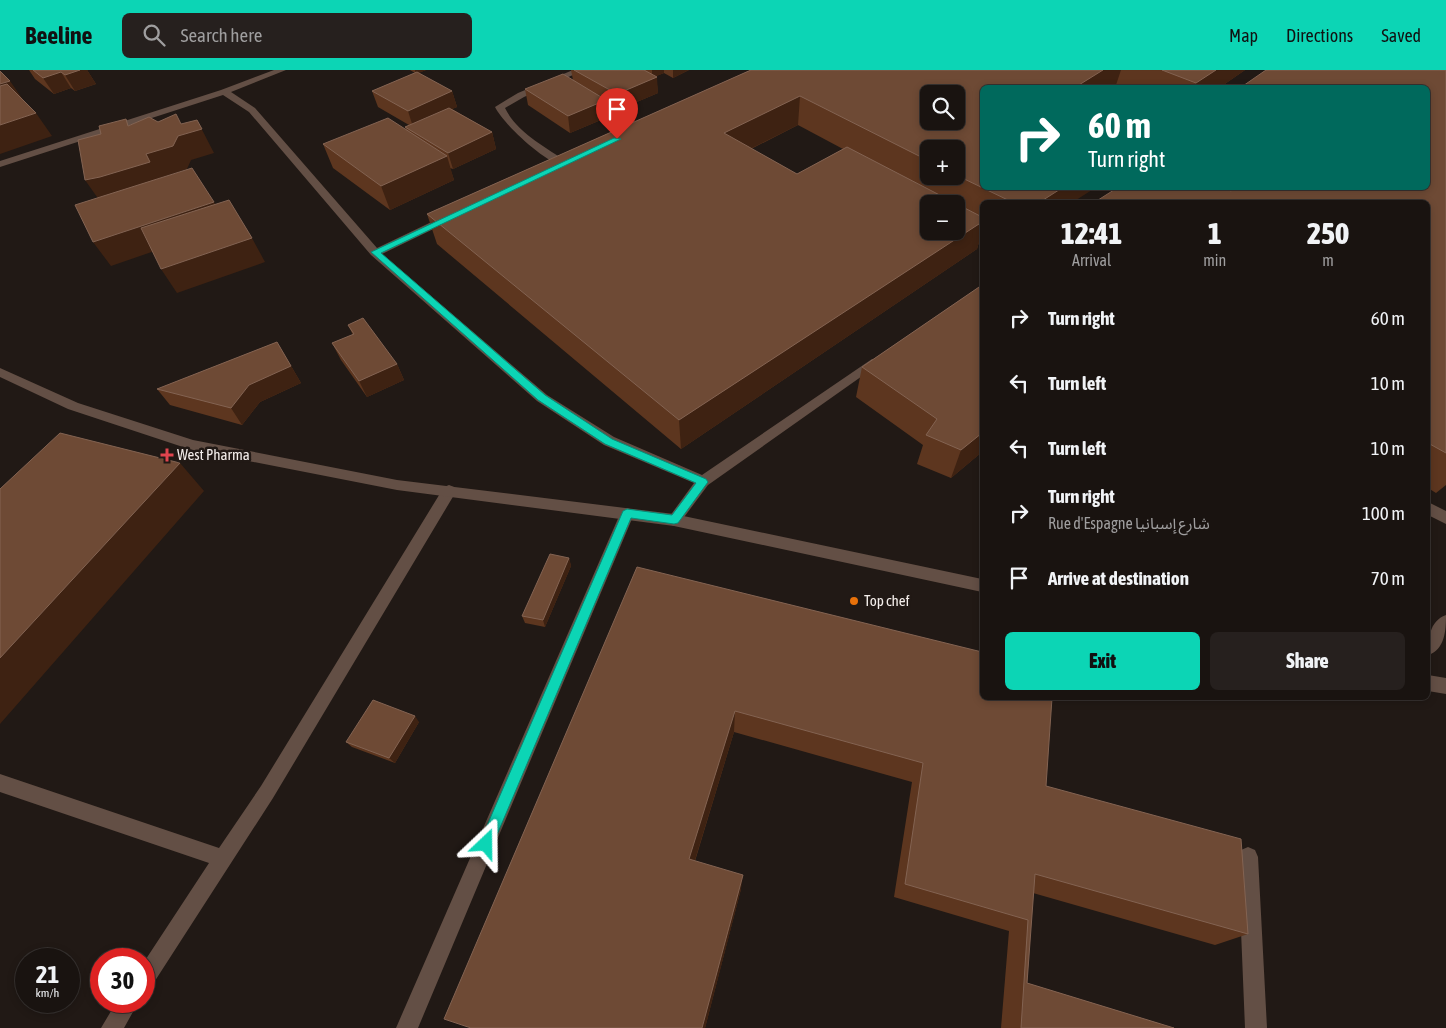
<!DOCTYPE html>
<meta charset="utf-8">
<style>
:root{--surface:#191310;--page:#26201e;--text:#f1f3f6;--muted:#9f9e9f;--line:#373230;--accent:#0cd5b5}
body{margin:0;font-family:"Asap Condensed","Noto Sans Arabic",sans-serif;background:var(--page);color:var(--text);height:100vh;display:flex;flex-direction:column;font-size:19px;white-space:nowrap}
*{box-sizing:border-box;margin:0}
p{font-size:16px;color:var(--muted)}
.icon{flex:none;width:28px;height:28px;fill:none;stroke:currentColor;stroke-width:2;stroke-linecap:round;stroke-linejoin:round}
.map{position:relative;flex:1;overflow:hidden}
.side{position:absolute;left:980px;top:130px;width:450px;height:500px;display:flex;flex-direction:column;background:var(--surface);border-radius:8px;box-shadow:0 2px 8px #0003,0 0 0 1px var(--line)}
.side>*{flex:none}
.top-card{position:absolute;left:980px;top:15px;width:450px;height:105px;border-radius:8px;box-shadow:0 2px 8px #0003,0 0 0 1px var(--line);background:#00695c;color:#fff;overflow:hidden}
.buttons{position:absolute;left:920px;top:15px;display:grid;gap:10px}
.buttons a{display:grid;place-items:center;width:45px;height:45px;border-radius:8px;background:var(--surface);box-shadow:0 2px 8px #0003,0 0 0 1px var(--line);font-size:25px}
.speed{position:absolute;left:15px;top:878px;display:flex;gap:10px;font-size:25px;font-weight:700;text-align:center}
.speed>*{display:grid;place-content:center;width:65px;height:65px;border-radius:50%;background:var(--surface);box-shadow:0 2px 8px #0003,0 0 0 1px var(--line);line-height:1}
.speed small{font-size:12px;font-weight:400}
.speed .limit{border:8px solid #d22;background:#fff;color:#111}
.pin{position:absolute;display:grid;place-items:center;width:42px;height:42px;color:#fff;margin:-51px -21px;border-radius:50% 50% 50% 0;rotate:-45deg;box-shadow:0 0 5px #0007}
.pin .icon{rotate:45deg}
.me{position:absolute;width:55px;margin:-28px;rotate:23deg;stroke-linejoin:round;filter:drop-shadow(0 0 4px #0008)}
.turn{display:flex;align-items:center;gap:18px;height:105px;padding:0 25px;font-size:22px}
.turn .icon{width:65px;height:65px;stroke-width:2.5}
.turn b{display:block;font-size:35px;line-height:42px}
.eta{display:flex;justify-content:space-evenly;align-items:center;height:85px;text-align:center}
.eta b{font-size:30px;font-weight:800;line-height:35px}
.primary-button{display:flex;gap:10px;margin-top:auto;padding:10px 25px}
.primary-button a{flex:1;height:58px;border-radius:8px;background:var(--accent);color:#111;font-size:20px;font-weight:800;line-height:58px;text-align:center}
.primary-button a+a{background:var(--page);color:var(--text)}
ul{padding:0;list-style:none}
li{display:flex;align-items:center;gap:15px;height:65px;padding:0 25px}
li div{flex:1}
li b{display:block;font-size:19px}
li em{font-style:normal}
header{display:flex;align-items:center;gap:30px;box-sizing:border-box;height:70px;padding:0 25px;background:var(--accent);color:#111}
header strong{font-size:24px}
nav{display:flex;gap:28px;margin-inline-start:auto;font-size:18px}
.search{width:350px;height:45px;background:var(--page);display:flex;align-items:center;gap:12px;box-sizing:border-box;padding:0 18px;border-radius:8px;color:var(--muted);font-size:19px}
.map>svg:first-child{display:block}
</style>
<header>
<strong>Beeline</strong>
<div class="search"><svg class="icon" aria-label="search" viewBox="0 0 24 24"><circle cx="10" cy="10" r="6"/><path d="M15 15l6 6"/></svg>Search here</div>
<nav><a>Map</a><a>Directions</a><a>Saved</a></nav>
</header>
<div class="map">
<svg width="1446" height="958" viewBox="0 0 1446 958">
<rect width="100%" height="100%" fill="#211915"/>
<g fill="none" stroke-linecap="round" stroke-linejoin="round">
<path fill="#634f45" fill-rule="evenodd" d="M274,0H286L231,22L255,38L377,178L444,146H452L453,148L452,150L382,184L547,325L614,367L702,405L872,289H880L882,292L708,415L679,454L674,456L669,454L667,450L694,413L604,375L537,331L371,185L249,42L223,25L0,97V91L221,20Z
M573,0H584L524,27L505,38C517,63 546,77 567,92V96L564,97C544,91 505,56 495,37L518,23Z
M449,415L454,417L456,421L454,425L273,728L151,917L144,920V892L209,793L0,722V704L219,778L261,716L444,417Z
M1428,432L1446,441V454L1428,445Z
M627,438L632,440L634,444L418,958H396L620,444L622,440Z
M1446,545C1446,560 1445,580 1428,585C1428,570 1429,551 1446,545Z
M1248,777L1255,780L1258,787L1267,958H1245L1238,787L1241,780Z
M117,931H139L124,958H101Z"/>
<path fill="#634f45" fill-rule="evenodd" d="M0,298L78,333L193,370L397,410L674,444L982,509V522L674,456L397,420L192,380L68,339L0,307Z
M1428,605L1446,608V624L1428,621Z"/>
</g>
<path fill="#5d361f" fill-rule="evenodd" d="M29,0H87L96,14L75,21L71,18L54,24L35,9Z
M410,0H426L418,3L452,21L457,37L452,39L492,62L496,79L453,99L450,98L454,110L390,140L333,98L323,74L406,60L405,57L409,55L378,37L372,21L415,3Z
M571,0H689L673,8L664,3L656,6L658,23L618,40L606,33L608,47L570,63L528,35L525,19L573,10Z
M751,0H1245L1219,18H1122L1116,15L1111,18H982L1073,132H982V162L977,179L681,379L437,174L427,144ZM798,55L843,79L797,104L751,79ZM929,79H956V106H929Z
M1446,0V415L1436,423L1428,418V132L1231,121Z
M982,215V382L951,408L917,394L923,375L856,327L862,297Z
M348,255L397,294L404,310L367,327L341,290L332,273L353,265Z
M277,272L301,313L260,332L242,355L170,335L157,319Z
M569,488L571,496L545,557L525,553L522,546Z
M637,497L1046,716L1248,864L1215,875L1033,823L1027,913L1174,958H1001L1009,861L894,827L912,712L734,662L695,791L741,819L705,958Z
M419,652L395,693L352,677L346,672Z"/>
<path fill="#3e2212" d="M80,0H87L96,14L75,21L65,5Z
M415,0H426L416,4Z
M652,0H664V3L652,8Z
M673,0H689L673,8Z
M1103,0H1121L1116,15L1111,18H1074Z
M1216,0H1245L1219,18H1194L1196,13Z
M61,2L71,18L54,24L43,8Z
M657,7L658,23L618,40L617,24Z
M10,11L26,34L0,43V14Z
M452,21L457,37L413,57L408,41Z
M800,26L798,55L724,92V63Z
M606,30L608,47L570,63L568,46Z
M36,43L52,66L0,84V55Z
M197,50L214,83L191,90L187,99L160,108L102,134L85,110L146,84L178,66L187,63Z
M492,62L496,79L453,99L448,83Z
M447,86L454,110L390,140L381,116Z
M1062,118H1095L1073,132H1040Z
M214,132L227,156L111,196L93,172Z
M982,152V162L977,179L681,379L679,350Z
M252,168L265,192L177,223L161,199Z
M277,272L301,313L260,332L242,355L231,338Z
M397,294L404,310L367,327L359,311Z
M982,363V382L951,408L961,380Z
M180,393L204,421L0,654V588Z
M569,488L571,496L545,557L543,550Z
M735,641L734,662L691,803L689,789Z
M415,646L419,652L395,693L389,688Z
M743,805L741,819L705,958H702Z"/>
<path fill="#6e4a35" stroke="#836352" fill-rule="evenodd" d="M33,0H80L65,5L61,2L43,8Z
M574,0H644L657,7L617,24Z
M751,0H1103L1074,18H982V118H1062L1040,132H1012L956,105V79H929V91L800,26L724,63L797,104L847,77L982,147V152L679,350L427,144ZM929,24H956V51H929ZM929,134H956V161H929Z
M1162,0H1216L1196,13Z
M1266,0H1446V383L1428,373V132H1095L1117,118H1224L1231,121L1235,118H1428V18H1240Z
M0,1L10,11L0,14Z
M417,2L452,21L408,41L372,21Z
M563,4L606,30L568,46L525,19Z
M7,14L36,43L0,55V16Z
M449,38L492,62L448,83L405,57Z
M176,44L181,54L197,50L202,59L178,66L173,76L146,84L150,92L100,107L85,110L78,70L101,64L99,56L126,49L128,56L149,47L158,52Z
M388,48L447,86L381,116L323,74Z
M192,98L214,132L93,172L75,135Z
M229,130L252,168L161,199L141,158Z
M982,215V363L961,380L926,365L937,349L862,297Z
M363,248L397,294L359,311L332,273L354,264L348,255Z
M277,272L291,296L249,315L231,338L157,319Z
M60,363L180,393L0,588V419Z
M550,484L569,488L543,550L522,546Z
M637,497L982,582V628H1052L1046,716L1241,769L1248,864L1035,804L1027,913L1174,958H1021L1028,850L905,814L923,693L735,641L689,789L743,805L702,958H471L444,949Z
M373,630L415,646L389,688L346,672Z"/>
<path fill="#0cd5b5" stroke="#088a76" d="M614,68L621,69L381,183L545,325L612,369L706,409L708,412L678,453L674,454L631,448L491,779L486,781L481,779L479,774L623,441L627,439L672,445L696,413L605,374L538,330L371,182Z"/>
<path fill="#e0444e" stroke="#211915" stroke-width="2" d="M164.5 377.5h5v5h5v5h-5v5h-5v-5h-5v-5h5z"/>
<circle fill="#e8710a" stroke="#211915" stroke-width="2" cx="854" cy="531" r="5"/>
<g text-anchor="middle" stroke-width="5" stroke-linejoin="round" paint-order="stroke">
<g font-size="15" fill="#f4eeeb" stroke="#211915" text-anchor="start">
<text x="177" y="390">West Pharma</text>
<text x="864" y="536">Top chef</text>
</g>
</g>
</svg>
<div class="buttons">
<a><svg class="icon" aria-label="search" viewBox="0 0 24 24"><circle cx="10" cy="10" r="6"/><path d="M15 15l6 6"/></svg></a>
<a>+</a>
<a>−</a>
</div>
<div class="speed"><div>21<small>km/h</small></div><div class="limit">30</div></div>
<div class="pin" style="left:617px;top:69px;background:#d93025"><svg class="icon" aria-label="arrive" viewBox="0 0 24 24"><path d="M6 21V4h12l-3 4 3 4H6"/></svg></div>
<svg class="me" style="left:486px;top:774px" viewBox="-20 -20 40 40"><path d="M0-17L14 15 0 8-14 15z" fill="#0cd5b5" stroke="#fff" stroke-width="4"/></svg>
<div class="top-card">
<div class="turn"><svg class="icon" aria-label="right" viewBox="0 0 24 24"><path d="M7 20v-9h11M14 6l5 5-5 5"/></svg><div><b>60 m</b>Turn right</div></div>
</div>
<section class="side">
<div class="eta">
<div><b>12:41</b><p>Arrival</p></div>
<div><b>1</b><p>min</p></div>
<div><b>250</b><p>m</p></div>
</div>
<ul>
<li><svg class="icon" aria-label="right" viewBox="0 0 24 24"><path d="M7 20v-9h11M14 6l5 5-5 5"/></svg><div><b>Turn right</b></div><em>60 m</em></li>
<li><svg class="icon" aria-label="left" viewBox="0 0 24 24"><path d="M17 20v-9H6M10 6l-5 5 5 5"/></svg><div><b>Turn left</b></div><em>10 m</em></li>
<li><svg class="icon" aria-label="left" viewBox="0 0 24 24"><path d="M17 20v-9H6M10 6l-5 5 5 5"/></svg><div><b>Turn left</b></div><em>10 m</em></li>
<li><svg class="icon" aria-label="right" viewBox="0 0 24 24"><path d="M7 20v-9h11M14 6l5 5-5 5"/></svg><div><b>Turn right</b><p>Rue d'Espagne شارع إسبانيا</p></div><em>100 m</em></li>
<li><svg class="icon" aria-label="arrive" viewBox="0 0 24 24"><path d="M6 21V4h12l-3 4 3 4H6"/></svg><div><b>Arrive at destination</b></div><em>70 m</em></li>
</ul>
<div class="primary-button"><a>Exit</a><a>Share</a></div>
</section>
</div>
